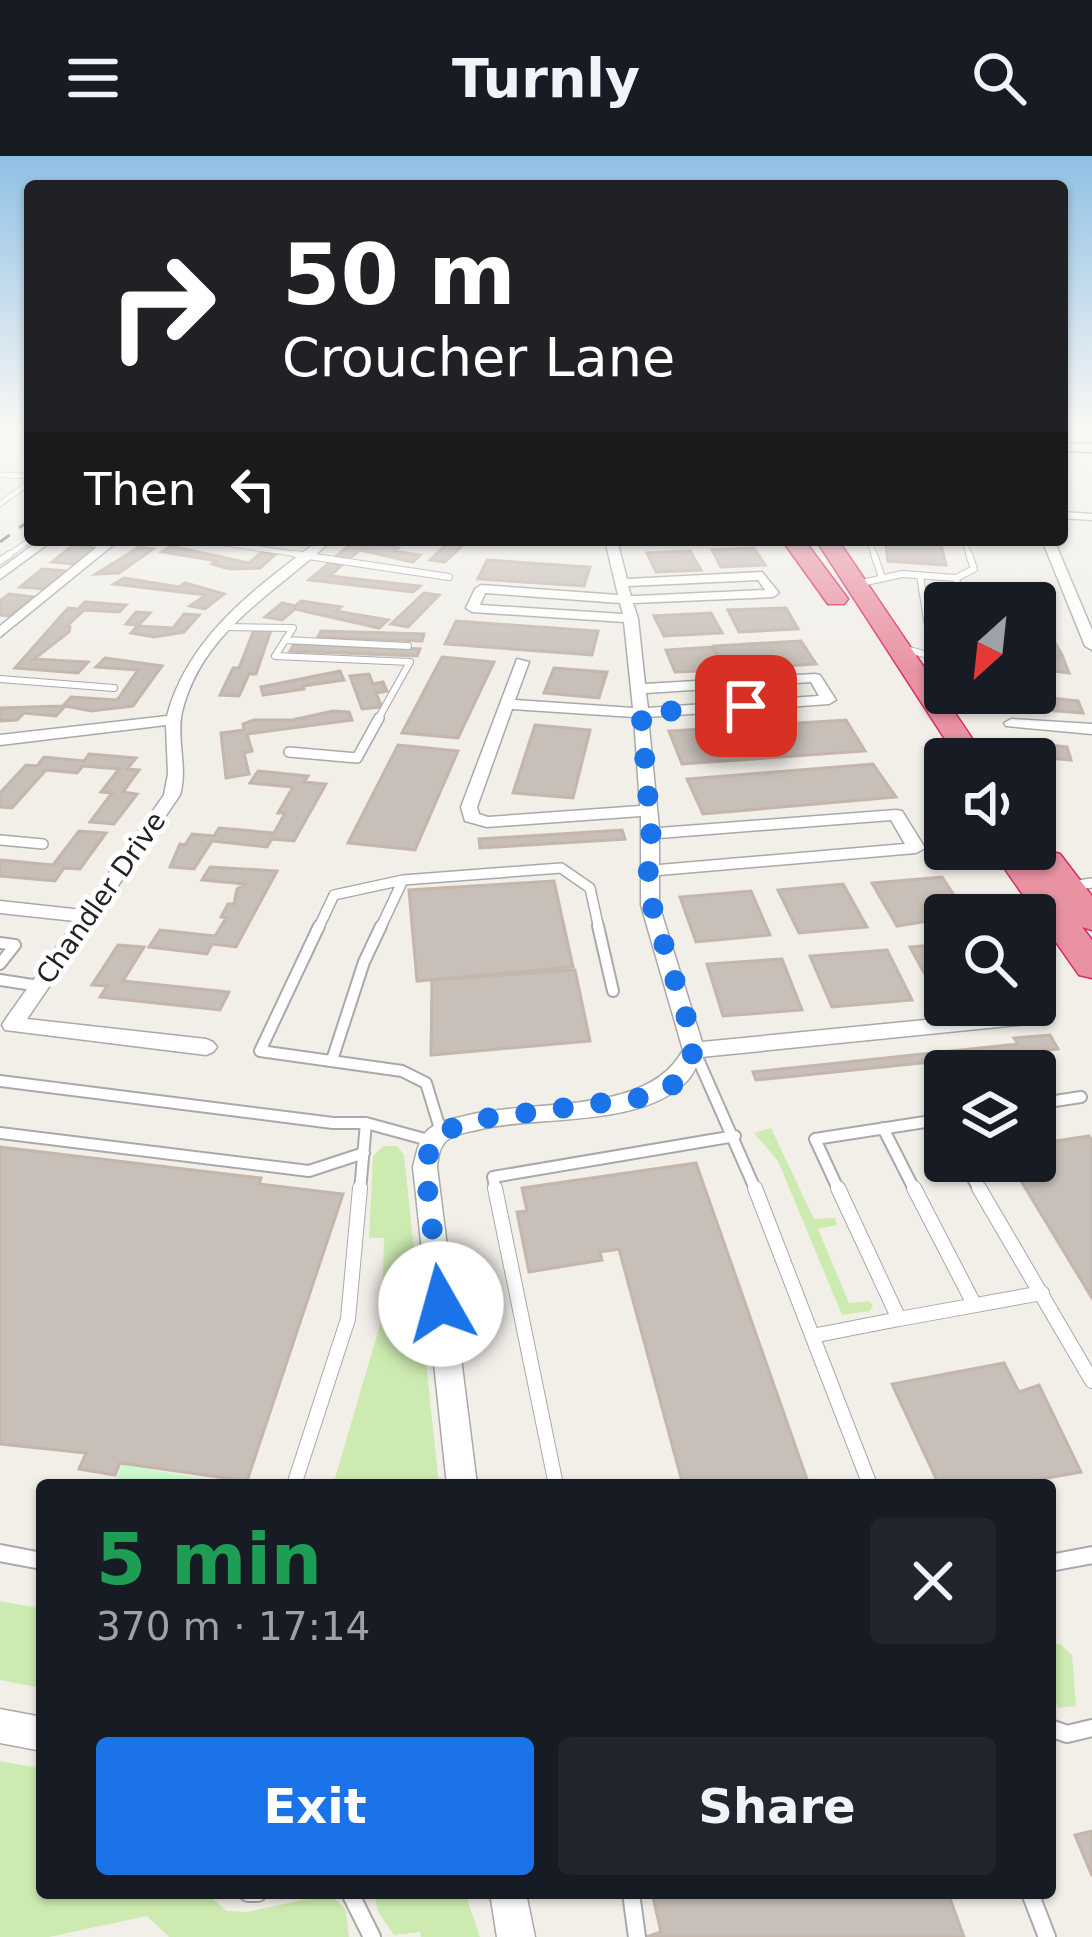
<!DOCTYPE html>
<meta charset="utf-8">
<style>
:root{--surface:#171b24;--page:#20242c;--text:#f1f3f6;--muted:#9ea1a6;--accent:#1a73e8}
body{margin:0;font-family:"DejaVu Sans",sans-serif;background:var(--page);color:var(--text);height:100vh;display:flex;flex-direction:column;font-size:45px;white-space:nowrap}
*{box-sizing:border-box;margin:0}
p{font-size:39px;color:var(--muted)}
.icon{flex:none;width:66px;height:66px;fill:none;stroke:currentColor;stroke-width:2;stroke-linecap:round;stroke-linejoin:round}
.map{position:relative;flex:1;overflow:hidden}
.drawer{position:absolute;left:36px;top:1323px;width:1020px;height:420px;display:flex;flex-direction:column;background:var(--surface);border-radius:12px;box-shadow:0 3px 9px #0004}
.drawer>*{flex:none}
.top-card{position:absolute;left:24px;top:24px;width:1044px;height:366px;border-radius:12px;box-shadow:0 3px 9px #0004;background:#202124;color:#fff;overflow:hidden}
.needle{width:78px;rotate:207deg}
.buttons{position:absolute;left:924px;top:426px;display:grid;gap:24px}
.buttons a{display:grid;place-items:center;width:132px;height:132px;border-radius:12px;background:var(--surface);box-shadow:0 3px 9px #0004;font-size:60px}
.pin{position:absolute;display:grid;place-items:center;width:102px;height:102px;color:#fff;margin:-51px;border-radius:24px;box-shadow:0 6px 18px #0006}
.me{position:absolute;width:132px;margin:-66px;rotate:353deg;stroke-linejoin:round;filter:drop-shadow(0 0 9px #0008)}
.turn{display:flex;align-items:center;gap:42px;height:252px;padding:0 60px;font-size:54px}
.turn .icon{width:156px;height:156px;stroke-width:2.5}
.turn b{display:block;font-size:84px;line-height:102px}
.then{display:flex;align-items:center;height:114px;padding:0 60px;background:#0003;gap:24px;font-size:45px}
.round{display:grid;place-items:center;flex:none;width:126px;height:126px;border-radius:12px;background:var(--page)}
.head{display:flex;align-items:center;justify-content:space-between;height:204px;padding:0 60px}
h1{font-size:72px;font-weight:700;line-height:90px;color:#1e9e55}
.primary-button{display:flex;gap:24px;margin-top:auto;padding:24px 60px}
.primary-button a{flex:1;height:138px;border-radius:12px;background:var(--accent);color:#fff;font-size:48px;font-weight:700;line-height:138px;text-align:center}
.primary-button a+a{background:var(--page);color:var(--text)}
header{display:flex;justify-content:space-between;align-items:center;height:156px;padding:0 60px;background:var(--surface);font-size:54px;font-weight:700}
.map>svg:first-child{display:block}
</style>
<header><svg class="icon" aria-label="menu" viewBox="0 0 24 24"><path d="M4 6h16M4 12h16M4 18h16"/></svg>Turnly<svg class="icon" aria-label="search" viewBox="0 0 24 24"><circle cx="10" cy="10" r="6"/><path d="M15 15l6 6"/></svg></header>
<div class="map">
<svg width="1092" height="1781" viewBox="0 0 1092 1781">
<rect width="100%" height="100%" fill="#f2efe9"/>
<path fill="#cdebb0" d="M771,972L814,1063L835,1062L837,1069L818,1073L849,1147L868,1145L873,1149L870,1155L842,1159L778,1005L754,977Z
M384,990H397L404,999L439,1329H333L382,1162L384,1082H369L373,1000Z
M0,1445L42,1453V1532L0,1524Z
M1050,1488H1060L1072,1499L1076,1550L1058,1552L1050,1536Z
M0,1605L42,1613V1737H206L227,1755L247,1756L330,1738L346,1754L349,1781H169L147,1760L49,1781H0Z
M374,1737H465L480,1781H421L420,1776L394,1779L378,1756Z"/>
<path fill="#c8facc" d="M122,1309L240,1329H113Z"/>
<path fill="#c7bfb8" stroke="#c4b6ab" stroke-width="3" d="M451,384H468L445,406L430,404Z
M885,384H940L946,409L888,405Z
M368,387L398,392L394,395L420,399L413,406L360,394L349,403L335,401L350,389Z
M72,390L96,392L76,408L52,406Z
M171,390L249,407L262,396L276,398L260,412L230,413L212,408L217,405L162,396Z
M139,391L153,393L119,417L96,418Z
M754,392L765,409L721,411L712,394Z
M690,395L701,414L656,416L647,397Z
M487,404L590,411L584,430L478,423Z
M329,407L342,409L330,420L420,430L413,436L309,424Z
M42,413L66,415L45,433L20,431Z
M124,422L179,431L185,427L224,438L205,453L190,450L206,439L114,428Z
M424,437L439,439L408,471L391,468Z
M9,438L34,441L10,460L0,459V445Z
M301,445L341,451L336,455L388,464L379,472L295,453L282,464L265,461L282,447L295,450Z
M85,446L126,449L119,456L84,454L66,471H70L69,476L34,503L88,506L78,517L15,512L68,452L78,453Z
M786,452L798,473L739,476L728,454Z
M136,456L150,457L138,470L173,472L184,458L199,459L184,476L154,481L131,477L138,469L126,468Z
M711,457L722,477L664,480L654,460Z
M456,465L482,467L598,475L592,499L445,488Z
M254,474H271L256,518H249L239,540L220,539L233,512H239Z
M321,475L424,478L422,485L318,481Z
M1037,484L1054,485L1062,499H1035Z
M801,485L816,508L727,514L714,490Z
M294,488L420,493L417,500L290,495Z
M712,491L723,514L675,516L666,494Z
M1035,500L1063,502L1069,517L1036,513Z
M442,501L494,506L458,582L402,577Z
M105,502L162,510L133,550L91,555L65,550L56,560L24,557L17,564L0,565V552L63,550L71,541L117,544L138,514L96,511Z
M554,512L607,516L599,542L544,537Z
M340,515L344,524L303,530L304,533L263,539L261,531Z
M369,518L373,528L383,526L387,535L376,537L382,551L362,553L350,520Z
M982,539L1013,541L1017,552L986,550Z
M1040,541L1078,545L1083,557L1045,554Z
M333,555L349,556L352,564L247,578L252,595L244,597L249,618L226,622L221,577L244,574L243,568L254,564H292Z
M846,564L865,595L682,608L669,575Z
M535,569L590,574L573,642L513,637Z
M398,589L458,595L415,694L348,687Z
M1048,589L1067,591L1071,604L1038,601L1035,590Z
M89,598L136,602L127,613L139,614L123,636L137,638L114,668L90,666L112,637L101,636L119,613L83,610L77,617L46,614L12,652L0,651V637L26,609L37,610L44,601L84,605Z
M873,608L896,641L703,658L687,623Z
M258,615L308,620L304,626L326,628L294,685L272,683L267,691L212,685L194,713L170,711L180,688L185,689L192,678L214,680L219,672L274,677L285,657H278L293,631L250,627Z
M622,674L625,683L480,692L479,683Z
M79,675L106,677L80,713L64,712L55,725L0,720V704L53,709Z
M210,711L277,715L236,791L212,788L207,798L149,791L160,774L215,780L226,762L221,761L228,748H234L237,733L245,728L202,724Z
M942,721L967,759L897,770L872,727Z
M554,725L573,811L417,825L409,734Z
M843,728L867,771L799,777L778,734Z
M751,735L770,779L696,786L680,741Z
M945,788V841L938,842L910,791Z
M118,789L144,791L123,825L229,836L220,854L100,841L107,830L92,829Z
M887,794L912,844L832,851L810,800Z
M782,803L802,854L723,860L707,808Z
M575,814L590,885L431,899L432,824Z
M1050,879L1058,893L756,924L753,916L1018,888L1014,882Z
M1089,980L1092,985V1142L1009,1005H1035V988Z
M0,991L261,1022L259,1028L343,1038L247,1325L120,1307L115,1319L79,1313L86,1297L0,1288Z
M696,1007L809,1329H683L619,1093L600,1096L602,1104L529,1116L517,1056L527,1055L522,1032Z
M1004,1207L1019,1236L1039,1229L1081,1316L1008,1329H939L892,1228Z
M1092,1675V1720L1075,1679Z
M652,1737H948L964,1781H646L661,1776Z"/>
<g fill="none" stroke-linecap="round" stroke-linejoin="round">
<g stroke="#a9a9a9" stroke-width="6">
<path id="lane-far5" d="M0,319L30,320
M0,348L30,326
M204,384L315,401
M869,384L875,401
M964,384L970,401
M6,401L30,384"/>
</g>
<g stroke="#a9a9a9" stroke-width="8">
<path id="lane-far4" d="M295,398L449,421
M874,398L882,422
M0,405L10,398
M920,420L931,488L942,503
M956,422L974,413L969,398
M857,428L902,418L956,422L963,447
M223,471L293,472L275,500L410,506L377,565
M285,484L408,490
M902,492L942,503
M0,523L114,532"/>
</g>
<g stroke="#a9a9a9" stroke-width="12">
<path id="lane-far3" d="M289,596L357,602L379,562
M0,684L43,688
M1070,730L1092,727
M318,773L334,739L403,724L561,712L590,732L599,773
M380,773L403,724"/>
</g>
<g stroke="#a9a9a9" stroke-width="14">
<path id="lane-far2" d="M319,770L260,895L402,915L426,927L441,976
M598,770L613,835
M0,787L15,789L0,808
M0,824L39,830
M694,894L756,1035
M332,904L364,806L381,770
M0,925L333,967H366L432,985
M1035,948L1081,941
M883,972L915,1035
M0,977L309,1015L364,997
M963,1005L980,1035
M360,1035L366,967
M496,1035L493,1021L735,980
M839,1035L815,983L938,964L945,976"/>
</g>
<g stroke="#a9a9a9" stroke-width="16">
<path id="lane-far1" d="M495,1032L556,1329
M755,1032L870,1329
M914,1032L974,1148
M979,1032L1092,1225
M899,1163L1042,1137
M812,1180L899,1163L838,1032
M294,1329L348,1163L360,1032"/>
</g>
<g stroke="#a9a9a9" stroke-width="20">
<path id="lane" d="M0,1397L42,1405
M1050,1407L1092,1399
M1050,1572L1067,1578L1092,1572
M248,1737H258
M350,1737L372,1781
M631,1737L637,1781
M1030,1737L1047,1781"/>
</g>
<g stroke="#a9a9a9" stroke-width="3">
<path id="street" d="M1062,356L1092,358V364L1062,362Z
M40,384H92L113,389L0,481V470L97,391L52,385L0,423V413Z
M319,384H332C276,437 202,474 182,556C176,584 188,611 180,639L27,863L206,883L213,886L217,891L213,896L206,899L5,874L2,869L5,864L75,765L0,757V745L83,754L164,639L168,618L166,569L0,589V579L167,560C188,480 256,432 319,384Z
M605,384H617L627,423L762,416L779,437L773,441L633,447L638,463L645,528L815,518L820,519L836,544L829,548L648,561L659,672L896,654L902,655L925,692L916,697L659,719V749L702,886L1037,853L1047,860L1037,867L701,901C697,909 693,919 687,925C641,972 541,959 481,973C470,976 455,977 446,985C439,992 438,1002 437,1011L477,1329H447L413,1011C416,999 418,986 426,976C436,965 455,962 469,959C534,943 648,960 683,894L641,749V660L487,671L465,665L461,651L517,503L529,506L515,544L633,552L624,466L472,456L466,452L475,433L481,429L618,439ZM758,424L765,434L637,440H631L628,430ZM485,437L620,447L623,458L480,449ZM811,526L819,540L648,552L646,537ZM512,553L634,561L640,650L488,661L479,658L477,651ZM891,664L905,688L659,709V682Z
M1042,384H1054L1092,474V494L1085,490Z
M1011,563L1092,568V578L1006,570L1004,567Z
M0,1553L42,1561V1595L0,1587Z
M490,1737H526L535,1781H497Z"/>
</g>
<g stroke="#707d05" stroke-width="3">
<path id="secondary" d="M1062,287L1092,288V296L1062,295Z"/>
</g>
<g stroke="#dc2a67" stroke-width="3">
<path id="highway" d="M782,384H804L848,443L844,448H828Z
M816,384H838L986,603H958Z
M991,693H1023L1032,704L1048,695L1060,698L1092,740V774L1082,771L1092,784V822L1079,819Z"/>
</g>
<use href="#lane-far5" stroke="#fff" stroke-width="4.5"/>
<use href="#lane-far4" stroke="#fff" stroke-width="6"/>
<use href="#lane-far3" stroke="#fff" stroke-width="9"/>
<use href="#lane-far2" stroke="#fff" stroke-width="10"/>
<use href="#lane-far1" stroke="#fff" stroke-width="14"/>
<use href="#lane" stroke="#fff" stroke-width="16"/>
<use href="#street" fill="#fff" fill-rule="evenodd"/>
<use href="#secondary" fill="#f7fabf" fill-rule="evenodd"/>
<use href="#highway" fill="#e892a2" fill-rule="evenodd"/>
<path stroke="#707070" stroke-width="3" stroke-dasharray="12 12" stroke-linecap="butt" d="M0,386L30,364"/>
</g>
<linearGradient id="sky" x2="0" y2="1"><stop stop-color="#8fc0e4"/><stop offset="0.52" stop-color="#f9f8f5"/><stop offset="1" stop-color="#f9f8f5" stop-opacity="0"/></linearGradient>
<rect width="1092" height="518" fill="url(#sky)"/>
<g fill="none" stroke-linecap="round" stroke-linejoin="round">
<path stroke="#1a73e8" stroke-width="21" stroke-dasharray="0 37.8" d="M441,1148L425,1011L432,986L441,976L480,963L654,940C682,926 698,910 691,877L647,733L651,678L641,557L746,550"/>
</g>
<g text-anchor="middle" stroke-width="10" stroke-linejoin="round" paint-order="stroke">
<g font-size="27" fill="#222" stroke="#fff">
<text transform="translate(101 742) rotate(-55)" y="9">Chandler Drive</text>
</g>
</g>
</svg>
<div class="buttons">
<a><svg class="needle" viewBox="-14 -14 28 28"><path d="M0-13l5 13h-10z" fill="#e53935"/><path d="M0 13l5-13h-10z" fill="#9ea1a6"/></svg></a>
<a><svg class="icon" aria-label="sound" viewBox="0 0 24 24"><path d="M4 9h4l5-4v14l-5-4H4zM17 9q2 3 0 6"/></svg></a>
<a><svg class="icon" aria-label="search" viewBox="0 0 24 24"><circle cx="10" cy="10" r="6"/><path d="M15 15l6 6"/></svg></a>
<a><svg class="icon" aria-label="layers" viewBox="0 0 24 24"><path d="M12 4l9 5-9 5-9-5zM3 14l9 5 9-5"/></svg></a>
</div>
<div class="pin" style="left:746px;top:550px;background:#d93025"><svg class="icon" aria-label="arrive" viewBox="0 0 24 24"><path d="M6 21V4h12l-3 4 3 4H6"/></svg></div>
<svg class="me" style="left:441px;top:1148px" viewBox="-20 -20 40 40"><circle r="19" fill="#fff"/><path d="M0-13L10 11 0 6-10 11z" fill="#1a73e8"/></svg>
<div class="top-card">
<div class="turn"><svg class="icon" aria-label="right" viewBox="0 0 24 24"><path d="M7 20v-9h11M14 6l5 5-5 5"/></svg><div><b>50 m</b>Croucher Lane</div></div>
<div class="then">Then<svg class="icon" aria-label="left" viewBox="0 0 24 24"><path d="M17 20v-9H6M10 6l-5 5 5 5"/></svg></div>
</div>
<section class="drawer">
<div class="head"><div><h1>5 min</h1><p>370 m · 17:14</p></div><a class="round"><svg class="icon" aria-label="close" viewBox="0 0 24 24"><path d="M6 6l12 12M18 6L6 18"/></svg></a></div>
<div class="primary-button"><a>Exit</a><a>Share</a></div>
</section>
</div>
